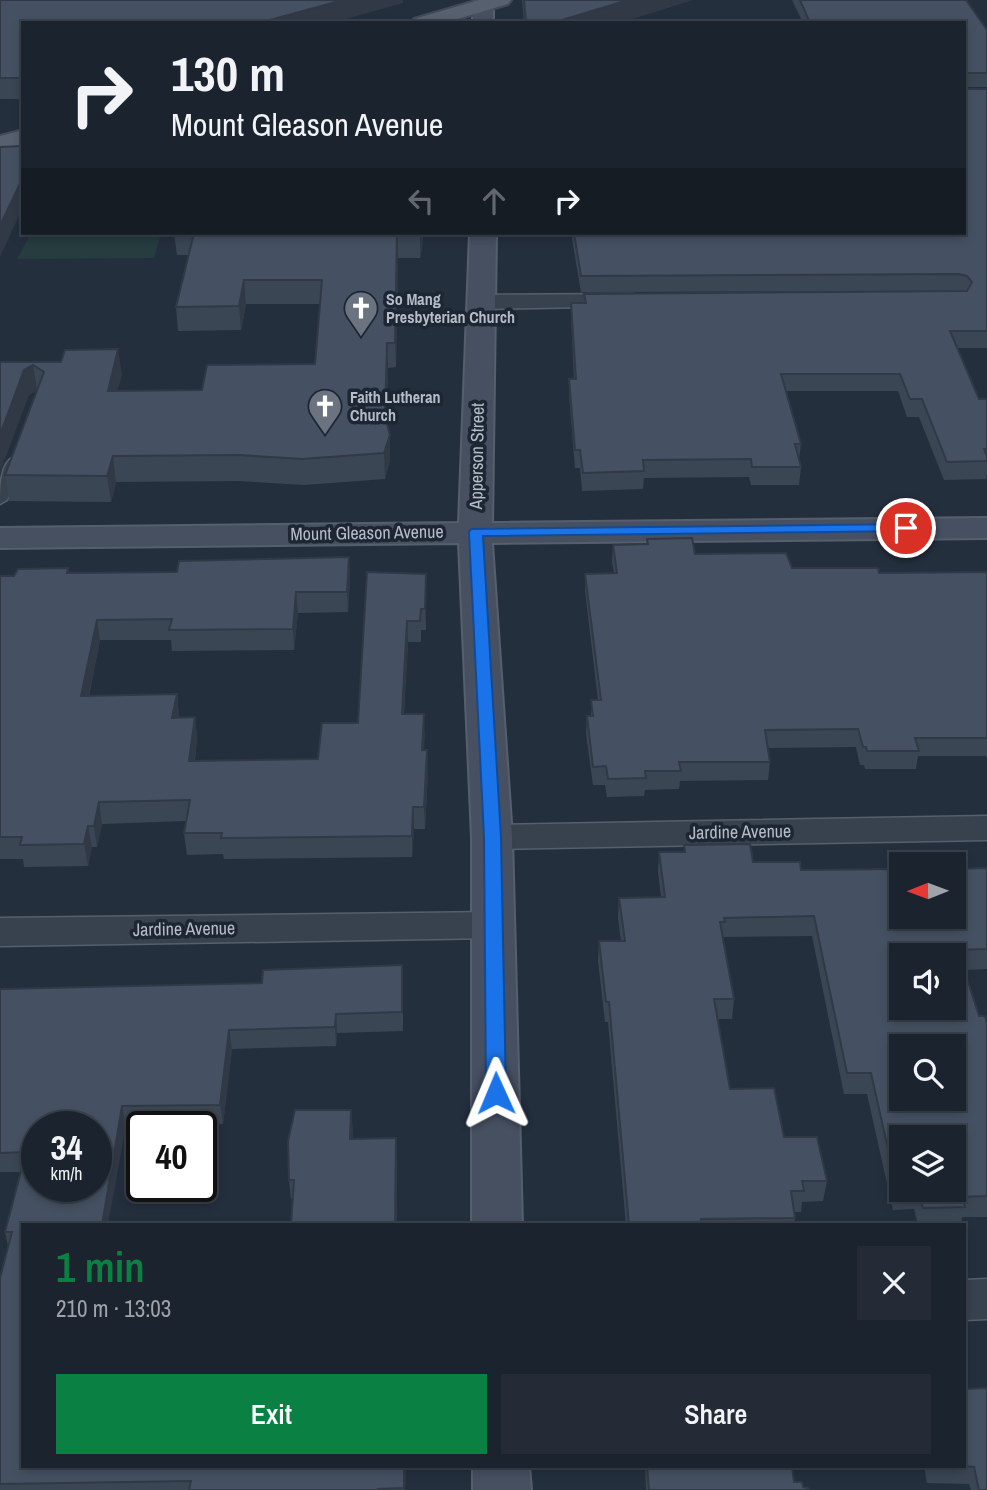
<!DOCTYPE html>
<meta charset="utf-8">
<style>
:root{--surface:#1b232e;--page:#242b36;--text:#f1f3f6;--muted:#a0a4aa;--line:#39404a;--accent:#0b8043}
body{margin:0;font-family:"Archivo Narrow",sans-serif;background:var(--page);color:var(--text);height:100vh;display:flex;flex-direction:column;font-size:26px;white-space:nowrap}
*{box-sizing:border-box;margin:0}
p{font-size:23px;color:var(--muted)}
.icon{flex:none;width:38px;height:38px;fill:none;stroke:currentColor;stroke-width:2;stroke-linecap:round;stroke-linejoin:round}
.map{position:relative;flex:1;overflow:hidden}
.sheet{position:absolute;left:21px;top:1223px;width:945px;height:245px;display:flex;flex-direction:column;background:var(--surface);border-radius:0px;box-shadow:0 4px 10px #0003,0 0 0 2px var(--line)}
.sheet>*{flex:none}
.hud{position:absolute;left:21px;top:21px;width:945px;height:214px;border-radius:0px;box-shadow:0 4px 10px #0003,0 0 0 2px var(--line);background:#1b232e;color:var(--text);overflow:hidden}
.needle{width:46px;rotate:269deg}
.fabs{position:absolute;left:889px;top:852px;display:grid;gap:14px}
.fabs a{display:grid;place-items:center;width:77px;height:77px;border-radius:0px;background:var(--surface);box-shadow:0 4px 10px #0003,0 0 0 2px var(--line);font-size:35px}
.speed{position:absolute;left:21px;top:1111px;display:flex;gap:14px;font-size:35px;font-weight:700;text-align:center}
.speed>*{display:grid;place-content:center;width:91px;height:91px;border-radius:50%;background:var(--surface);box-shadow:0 4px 10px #0003,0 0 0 2px var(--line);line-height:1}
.speed small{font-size:18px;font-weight:400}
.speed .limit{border:4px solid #111;border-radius:10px;background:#fff;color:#111}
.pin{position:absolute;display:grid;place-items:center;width:60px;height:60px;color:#fff;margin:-30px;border:4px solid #fff;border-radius:50%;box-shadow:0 2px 7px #0007}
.me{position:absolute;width:77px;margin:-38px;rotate:359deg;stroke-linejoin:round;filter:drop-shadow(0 0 5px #0008)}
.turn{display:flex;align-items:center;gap:24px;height:147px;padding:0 35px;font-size:32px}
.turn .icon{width:91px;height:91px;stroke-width:2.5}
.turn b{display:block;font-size:49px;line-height:60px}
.lanes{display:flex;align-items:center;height:66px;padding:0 35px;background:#0003;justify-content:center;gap:35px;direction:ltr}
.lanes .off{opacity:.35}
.round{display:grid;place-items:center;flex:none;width:74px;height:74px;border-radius:0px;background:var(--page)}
.overview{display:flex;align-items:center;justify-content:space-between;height:119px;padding:0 35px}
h1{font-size:42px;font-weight:600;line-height:52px;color:var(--accent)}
.action{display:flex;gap:14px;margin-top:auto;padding:14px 35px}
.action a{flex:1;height:80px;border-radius:0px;background:var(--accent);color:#fff;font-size:28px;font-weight:600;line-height:80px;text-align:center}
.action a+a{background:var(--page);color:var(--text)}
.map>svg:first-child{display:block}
</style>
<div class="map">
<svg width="987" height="1490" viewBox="0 0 987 1490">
<rect width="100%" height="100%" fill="#242f3e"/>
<path fill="#263c3f" d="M31,233H161L154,258L17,259Z"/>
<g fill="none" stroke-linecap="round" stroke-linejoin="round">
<g stroke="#565f6c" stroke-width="3">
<path id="lane" d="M14,457L21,461L7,500L0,504C0,490 0,462 14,457Z"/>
</g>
<g stroke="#565f6c" stroke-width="3">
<path id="street" d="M633,294L642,296L645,301L642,306L481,309L472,307L469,302L472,297L481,295Z
M987,816V840L492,849L479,846L473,837L479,828L492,825Z
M494,912L508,915L514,925L508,935L494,938L0,946V918Z
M987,1279V1319L964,1320V1280Z"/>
</g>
<g stroke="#565f6c" stroke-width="4">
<path id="secondary" d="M473,0H493V23H473Z
M470,233H496L492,523L987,518V538L492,543L512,837L522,1225H472V837L459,543L0,548V528L459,523Z
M473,1466H529L531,1490H473Z"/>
</g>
<g stroke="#414a57" stroke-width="4">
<path id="primary" d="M479,0H511L508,4L444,23H411L414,19Z
M23,130V144L0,150V136Z"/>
</g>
<use href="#lane" fill="#38414e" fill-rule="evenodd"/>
<use href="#street" fill="#38414e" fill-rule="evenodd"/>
<use href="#secondary" fill="#465061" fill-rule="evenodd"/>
<use href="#primary" fill="#56606e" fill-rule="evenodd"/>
</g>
<path fill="#3b4654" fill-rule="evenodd" d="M0,0L403,3L23,23V99H0Z
M522,0H692L619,23H524Z
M792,0H966L987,30V87H964V89H987V348H957L979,399H987V473L986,479L944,480L919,417H907L898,391H786L801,444L799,459L801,467L799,485H751L749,477L644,478L643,489L582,491L580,468H575L569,396V379H574L571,319V303H584V294L959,291L581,292L571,233H964V23H803Z
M174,233H423L422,248L420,258H398L396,367L388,368L387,423L390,460L385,479L304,485L240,481L116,482L111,502L9,501L5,475L37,390L29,395L0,362L122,374L117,391L202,390L315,364L320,304H246L241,330L178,331L176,307L188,255H177Z
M647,539L695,554L792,568L879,573L987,572V759L986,756H918L916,769H865L864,765H860L856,747L768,748L770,762L768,780L680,781L679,789L645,790L644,796L607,797L605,785H593L586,734L587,716H591V700H598L585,591V574L614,573L612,562L613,545L646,544Z
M349,557L350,577L348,612L298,613L294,650L172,651L171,640H100L89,696L177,694L179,718L195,717L197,738L195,761L318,759L358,723L426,574V630H421V642H408L404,714H424V750H427L428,771L425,829H414L412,857L224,859L223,854L187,855L184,833L186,821L102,824L97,847H92L88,866L24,867L23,859H0V576H14L68,568L69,573L177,572Z
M684,845L753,862L801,870L987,868V969L964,970L979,1016L987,1023V1217H962L961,1225H918L914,1209L893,1210L867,1094H844L812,936L723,937L734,999L732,1019H718L730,1089L784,1137L827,1181L823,1201L802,1202L801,1212H794L795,1218L794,1225H626L608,1022H605L598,961L599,941H621L618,918L619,898L661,897L658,872L659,852H684ZM901,1138L954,1190H901Z
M403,983V1031L337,1033L336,1046L232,1049L223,1124L126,1125L23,1225V1466H406L405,1490H0V1278L8,1246L5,1232L21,1172H0V989Z
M353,1129L352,1139L397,1158V1225H291L293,1199H291L289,1180Z
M987,1388V1490H971L969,1484L927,1483L924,1466H964Z
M645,1466H792L794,1482L809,1490H646Z"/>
<path fill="#303945" d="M343,0H403V3L332,23H259Z
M628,0H692L619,23H552Z
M23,177V207L0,257V226Z
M420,233H423L422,248L420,258Z
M397,235L398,258L396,367L395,343Z
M244,280L246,304L241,330L239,306Z
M387,343L388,368L386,443L385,417Z
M118,349L122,374L111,416L108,391Z
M33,365L37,390L29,395L0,472V435L24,370Z
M390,435V460L385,479L384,453Z
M113,456L116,482L111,502L107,476Z
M349,557L350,577L348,612L347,592Z
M426,574V630L425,609Z
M296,592L298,613L294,650L293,629Z
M97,620L100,640L84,717L81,696Z
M407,621L408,642L402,736V714Z
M177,694L179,715L175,739L172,718Z
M424,714L425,736L423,771L422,750Z
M195,717L197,738L192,782L189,761Z
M427,750L428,771L425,829L424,807Z
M99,802L102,824L97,847L94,826Z
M413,807L414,829L412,857V836Z
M88,826L92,847L88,866L84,844Z
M336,1014L337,1033L336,1046L335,1027Z
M229,1030L232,1049L223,1124L220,1105Z
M122,1106L126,1125L108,1225H102Z
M351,1110L353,1129L351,1158L350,1139Z
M396,1138L397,1225H395Z
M404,1466H406L405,1490H404Z"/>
<path fill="#455162" stroke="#303945" stroke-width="2" fill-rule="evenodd" d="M0,0H343L259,23H23V78H0Z
M524,0H628L552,23H526Z
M800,0H966L987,30V73H964V23H810Z
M964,73V89H987V331H950L979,399H987V449H984L987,456V461L947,462L922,399H910L900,374H781L801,444H795L801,467H752L751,459L643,460L644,471L583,473L580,450H575L569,379H576L571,303H586L584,294L967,291L972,282L967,276L958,274L581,276L574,233H964Z
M23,146V177L0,226V147Z
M194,233H420L419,235H397L395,343H387L385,417L390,435L384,453L302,459L238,455L113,456L107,476L5,475L44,372L33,365L24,370L0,435V362H61L65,350L118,349L108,391L202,390L207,365L315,364L322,280H244L239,306L176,307Z
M692,538L695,554L786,553L792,568H878L879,573L987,572V738H915L919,751H867L866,747H863L858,729L765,730L770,762H679L681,771H645L646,778L608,779L606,766L593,767L587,716H593L591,700H601L585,574L617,573L613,545L648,544L647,539Z
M349,557L347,592H296L293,629L169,630L172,619L97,620L81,696L177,694L172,718L195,717L189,761L318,759L322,723H358L367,572L426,574L425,609H421L420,621H407L402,714H424L422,750H427L424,807H413L412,836L221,838L222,833H184L190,800L99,802L94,826H88L84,844L20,845L22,837H0V576H14L18,569L68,568L67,573L177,572L179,561Z
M750,844L753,862H800L801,870L901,869V917H954V869L987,868V949L958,950L979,1016H985L987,1023V1196L962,1197L965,1207L923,1208L918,1190H954V1138H901V1189H897L871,1073H847L814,916L724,918L725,922H720L734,999H714L730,1089L774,1088L784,1137H817L827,1181H802L804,1191H791L795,1218L701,1219L702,1225H629L609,1002H606L599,941H625L619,898L665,897L659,852H685L684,845ZM901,956H954V1008H901ZM901,1046H954V1099H901Z
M402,965V1012L336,1014L335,1027L229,1030L220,1105L122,1106L102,1225H23V1466H404V1488L378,1489V1490H189L191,1481L0,1484V1278L12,1232H5L26,1152L0,1153V989L262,983L263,970ZM37,1127H96V1186H37Z
M295,1110H351L350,1139L396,1138L395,1225H291L294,1180H289L288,1141Z
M987,1388V1490H979L974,1467L964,1466V1389Z
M647,1466H792L794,1482H802L803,1487L808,1488L809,1490H649Z"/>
<path fill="#1a73e8" stroke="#114b97" stroke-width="2" d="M906,524L913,528L911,531L483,536L501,837L506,1093L503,1098L496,1100L489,1098L486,1093L484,837L469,532L471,529Z"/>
<defs>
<g id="church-pin" transform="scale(1.75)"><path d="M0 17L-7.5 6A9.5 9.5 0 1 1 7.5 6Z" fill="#6b7280" stroke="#1d2633"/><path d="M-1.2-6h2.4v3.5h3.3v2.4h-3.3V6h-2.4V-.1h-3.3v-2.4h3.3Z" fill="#fff"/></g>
</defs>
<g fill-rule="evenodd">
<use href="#church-pin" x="361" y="308"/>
<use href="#church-pin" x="325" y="406"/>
</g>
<g text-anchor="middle" stroke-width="7" stroke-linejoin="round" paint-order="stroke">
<g font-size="16" font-weight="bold" fill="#b4bcc9" stroke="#1d2633" text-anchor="start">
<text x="386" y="305">So Mang<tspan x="386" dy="18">Presbyterian Church</tspan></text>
<text x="350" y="403">Faith Lutheran<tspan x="350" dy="18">Church</tspan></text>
</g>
<g font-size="18" fill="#b4bcc9" stroke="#1d2633">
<text transform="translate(477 456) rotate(-89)" y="6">Apperson Street</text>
<text transform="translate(367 533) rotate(-1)" y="6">Mount Gleason Avenue</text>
<text transform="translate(740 832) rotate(-1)" y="6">Jardine Avenue</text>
<text transform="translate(184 929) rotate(-1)" y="6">Jardine Avenue</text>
</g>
</g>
</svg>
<div class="fabs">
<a><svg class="needle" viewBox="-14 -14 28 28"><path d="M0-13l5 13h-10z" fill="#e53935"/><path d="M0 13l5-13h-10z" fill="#a0a4aa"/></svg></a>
<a><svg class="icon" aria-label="sound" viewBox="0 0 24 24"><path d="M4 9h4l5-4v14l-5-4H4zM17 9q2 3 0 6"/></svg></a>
<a><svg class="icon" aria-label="search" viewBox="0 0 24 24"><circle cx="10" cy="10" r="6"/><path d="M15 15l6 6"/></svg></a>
<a><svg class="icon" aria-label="layers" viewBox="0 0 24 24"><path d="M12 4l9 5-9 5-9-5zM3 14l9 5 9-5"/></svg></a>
</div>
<div class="speed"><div>34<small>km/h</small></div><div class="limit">40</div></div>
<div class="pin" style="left:906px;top:528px;background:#d93025"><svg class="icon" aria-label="arrive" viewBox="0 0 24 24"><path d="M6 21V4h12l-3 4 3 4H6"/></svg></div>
<svg class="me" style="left:496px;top:1093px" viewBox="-20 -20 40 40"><path d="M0-17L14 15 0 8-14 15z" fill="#1a73e8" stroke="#fff" stroke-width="4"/></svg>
<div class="hud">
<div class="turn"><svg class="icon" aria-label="right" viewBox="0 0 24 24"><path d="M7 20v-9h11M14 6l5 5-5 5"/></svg><div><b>130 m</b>Mount Gleason Avenue</div></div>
<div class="lanes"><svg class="icon off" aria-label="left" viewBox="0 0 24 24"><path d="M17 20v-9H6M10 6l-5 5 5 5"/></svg><svg class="icon off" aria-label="ahead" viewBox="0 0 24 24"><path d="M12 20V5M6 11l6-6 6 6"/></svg><svg class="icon" aria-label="right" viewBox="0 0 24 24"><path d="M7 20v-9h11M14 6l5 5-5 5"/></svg></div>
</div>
<section class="sheet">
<div class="overview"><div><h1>1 min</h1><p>210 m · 13:03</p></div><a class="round"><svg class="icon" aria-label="close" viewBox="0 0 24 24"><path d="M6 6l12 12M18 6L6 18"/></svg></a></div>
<div class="action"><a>Exit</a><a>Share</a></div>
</section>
</div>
